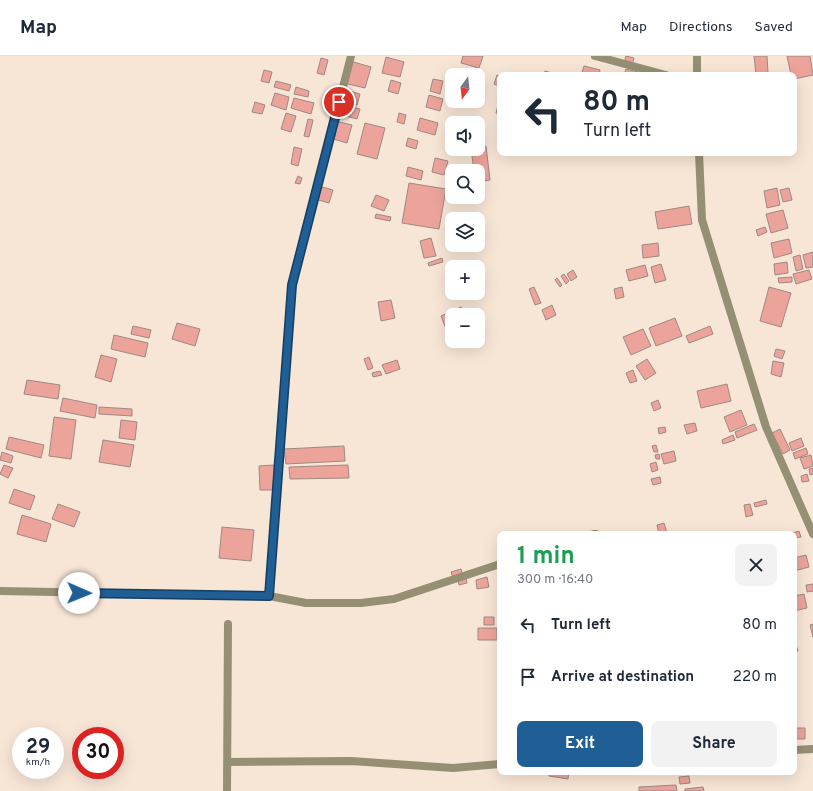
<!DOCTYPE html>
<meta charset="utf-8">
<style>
:root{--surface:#fff;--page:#f2f2f3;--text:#1f2937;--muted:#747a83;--line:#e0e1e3;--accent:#205f95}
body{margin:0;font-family:Overpass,sans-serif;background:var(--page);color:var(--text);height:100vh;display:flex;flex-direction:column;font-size:15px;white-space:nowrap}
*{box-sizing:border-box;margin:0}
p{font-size:13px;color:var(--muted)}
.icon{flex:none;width:22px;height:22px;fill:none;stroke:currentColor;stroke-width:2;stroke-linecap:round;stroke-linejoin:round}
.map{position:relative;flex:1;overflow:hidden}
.panel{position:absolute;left:497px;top:475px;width:300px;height:244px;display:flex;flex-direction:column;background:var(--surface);border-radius:8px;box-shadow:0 4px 16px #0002}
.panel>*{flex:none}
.guide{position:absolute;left:497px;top:16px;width:300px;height:84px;border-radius:8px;box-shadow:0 4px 16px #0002;background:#fff;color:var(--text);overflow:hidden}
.needle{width:26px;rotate:195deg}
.fabs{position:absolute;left:445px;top:12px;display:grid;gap:8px}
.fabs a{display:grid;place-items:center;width:40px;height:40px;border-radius:8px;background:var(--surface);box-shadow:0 4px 16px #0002;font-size:20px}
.speed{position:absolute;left:12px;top:671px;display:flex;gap:8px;font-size:20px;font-weight:700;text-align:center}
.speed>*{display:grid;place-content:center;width:52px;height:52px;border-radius:50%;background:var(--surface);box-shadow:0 4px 16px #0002;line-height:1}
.speed small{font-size:10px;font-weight:400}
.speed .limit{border:6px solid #d22;background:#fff;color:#111}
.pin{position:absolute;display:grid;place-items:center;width:34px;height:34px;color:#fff;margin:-17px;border:2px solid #fff;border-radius:50%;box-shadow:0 1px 4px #0007}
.me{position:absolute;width:44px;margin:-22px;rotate:91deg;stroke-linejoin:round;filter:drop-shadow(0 0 3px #0008)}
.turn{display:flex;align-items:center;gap:14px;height:84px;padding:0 20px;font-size:18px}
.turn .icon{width:52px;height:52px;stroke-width:2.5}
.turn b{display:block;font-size:28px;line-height:34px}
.round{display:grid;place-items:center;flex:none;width:42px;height:42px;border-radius:8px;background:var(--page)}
.head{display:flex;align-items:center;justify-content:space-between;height:68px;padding:0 20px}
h1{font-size:24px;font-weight:700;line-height:30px;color:#1e9e55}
.action{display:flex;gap:8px;margin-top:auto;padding:8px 20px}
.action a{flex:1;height:46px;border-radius:8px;background:var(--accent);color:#fff;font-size:16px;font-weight:700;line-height:46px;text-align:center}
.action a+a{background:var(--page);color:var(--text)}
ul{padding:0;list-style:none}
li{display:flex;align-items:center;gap:12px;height:52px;padding:0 20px}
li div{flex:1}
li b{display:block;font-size:15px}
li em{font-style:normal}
header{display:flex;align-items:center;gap:24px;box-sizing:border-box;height:56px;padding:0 20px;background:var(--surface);border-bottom:1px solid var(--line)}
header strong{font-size:19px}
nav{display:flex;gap:22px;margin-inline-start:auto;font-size:14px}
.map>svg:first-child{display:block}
</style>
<header>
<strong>Map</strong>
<nav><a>Map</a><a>Directions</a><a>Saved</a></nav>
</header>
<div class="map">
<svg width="813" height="735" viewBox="0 0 813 735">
<rect width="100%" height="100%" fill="#f7e5d6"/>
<path fill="#eca49a" stroke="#9f8884" d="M463,0H483L479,12L461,7Z
M626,0L634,2L632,9L624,7Z
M754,0H767L768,17L756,18Z
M787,0H810L813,19L794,23V19H791Z
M386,1L404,6L400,21L382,17Z
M321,2L328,4L324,19L317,17Z
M350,5L371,11L365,32L344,27Z
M584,10L600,14L599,19H581Z
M626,13L642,17L641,19H624Z
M264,14L272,16L269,27L261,25Z
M545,15L559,19H544Z
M497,19L500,20V30L494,28Z
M433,23L443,25L440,38L430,35Z
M391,24L401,27L398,38L388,35Z
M276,25L291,29L289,35L274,31Z
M452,25V42L448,41Z
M296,31L309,35L308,41L294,38Z
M343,33L360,38L357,49L340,44Z
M275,37L289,41L286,54L271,49Z
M429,39L443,43L440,55L426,51Z
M500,41V58L496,57Z
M294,42L314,47L311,58L291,52Z
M255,46L265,49L262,58L252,56Z
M340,48L360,53L357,63L338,58Z
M286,57L296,60L291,76L281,73Z
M399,57L406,59L404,68L397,66Z
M420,62L438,67L435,79L417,74Z
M308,63L313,64L309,81L304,80Z
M335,65L352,69L347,87L330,82Z
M365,67L385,72L377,103L357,98Z
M408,82L418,85L416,93L406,90Z
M486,90L490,124L478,126V115H474L471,93H478V91Z
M294,91L302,93L298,110L291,108Z
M435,102L448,105L444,119L432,116Z
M408,111L423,115L421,124L406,120Z
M298,120L302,122L300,128L295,127Z
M409,127L446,133L439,173L402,167Z
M319,130L333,134L329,147L315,143Z
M777,132L780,149L767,152L764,135Z
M789,132L792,144L783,146L780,134Z
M376,139L389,144L384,155L371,150Z
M689,150L692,168L658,173L655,156Z
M783,154L788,172L771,177L766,158Z
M376,158L391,161L390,165L375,162Z
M765,171L767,176L758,180L756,174Z
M431,182L436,200L424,202L420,185Z
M789,183L792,197L774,202L771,187Z
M658,187L659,200L643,202L642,189Z
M813,196V211L806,212L803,199Z
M800,199L803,213L796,215L793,201Z
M442,202L443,206L429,210L428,207Z
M787,206L788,217L775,219L774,208Z
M661,208L666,224L655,227L651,211Z
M645,209L648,220L629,225L626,214Z
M573,214L577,221L571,225L567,218Z
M809,214L812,223L796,228L793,218Z
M564,218L569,225L566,228L561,220Z
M792,221V226L779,227L778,222Z
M557,222L562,229L560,231L555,224Z
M534,231L541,247L535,249L529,233Z
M622,231L624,241L616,243L614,233Z
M769,231L791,237L781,271L760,265Z
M391,244L395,262L381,265L378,246Z
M552,249L556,259L546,264L542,254Z
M461,251L465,259H452V270L446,273L441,260Z
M675,262L682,280L656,290L649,272Z
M177,267L200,273L195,290L172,283Z
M133,270L151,274L149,282L131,278Z
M710,270L713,278L689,287L686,280Z
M643,273L651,290L631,299L623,281Z
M114,279L148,287L145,301L111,293Z
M776,293L785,295L782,303L774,300Z
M101,299L117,303L111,326L95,321Z
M369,301L373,312L368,314L364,303Z
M647,303L656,317L645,324L636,310Z
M397,304L400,313L386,318L382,309Z
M773,305L784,307L781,321L771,318Z
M633,314L637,325L630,327L626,317Z
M380,315L382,319L373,321L372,317Z
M27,324L60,329L58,343L24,338Z
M727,328L731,345L701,352L697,335Z
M63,342L97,349L95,362L60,355Z
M658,344L661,352L654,355L651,347Z
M99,351L132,353V360L99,358Z
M741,354L747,369L730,376L724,361Z
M54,361L76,364L71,403L49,400Z
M121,364L137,366L135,384L119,382Z
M695,367L697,375L687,378L684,369Z
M754,368L757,374L737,382L735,376Z
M665,371L666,376L659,378L658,372Z
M780,373L790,394L783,398L772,377Z
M733,379L735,384L723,388L722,384Z
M9,381L44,389L41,402L6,393Z
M801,382L804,390L792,395L789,387Z
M103,384L134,389L130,411L99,406Z
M656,389L658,396H654L652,390Z
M344,390L345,405L286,408L284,393Z
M806,392L808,398L795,403L793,397Z
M674,395L676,405L664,408L661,398Z
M2,396L13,400L11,407L0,404Z
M659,398L660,403H656L655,399Z
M811,399L813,410L804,413L800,402Z
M656,406L658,414L652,416L650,408Z
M4,409L13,412L8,422L0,418Z
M274,409L275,434H260L259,410Z
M348,409L349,422L290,423L289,411Z
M813,412V418L810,419L809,413Z
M807,418L809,425L802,426L801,420Z
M660,421L661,427L653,429L651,423Z
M14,433L35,440L30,454L9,447Z
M766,444L767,448L755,451L754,447Z
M58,448L80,456L74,471L52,463Z
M750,448L753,459L746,461L744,449Z
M22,459L51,468L46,486L17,478Z
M664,467L667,477L659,478L657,469Z
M222,471L254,474L251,505L219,502Z
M799,475L801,481L794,482V478H789Z
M806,499L809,511L794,515V502Z
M461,513L463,519L453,522L451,516Z
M487,521L489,531L477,533L476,524Z
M466,522L467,527L459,529L458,524Z
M813,528V535L807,536L806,529Z
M804,538L807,552L794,555V540Z
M484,561H494V569H484Z
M813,568V581L810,569Z
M478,572H497V584H478Z
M794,586H795L798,595L794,596Z
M794,672H805V683H794Z
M550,716H569L568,723L549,720Z
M689,720L690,727L680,728L679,721Z
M676,729L677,735H639V731Z
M703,731L704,735H685V733Z"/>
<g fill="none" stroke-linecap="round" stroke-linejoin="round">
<path stroke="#958f74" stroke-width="8" d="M351,0L292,229L269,540L306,547H361L394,543L500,508
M595,0L666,19
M697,19V0
M699,97L702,164L766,371L813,478
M594,478H596
M0,535L269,540
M794,694L813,693
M228,706L351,705L453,712L500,708
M227,735L228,568"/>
</g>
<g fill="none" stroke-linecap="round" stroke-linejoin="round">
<g stroke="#153e61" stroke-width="10">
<path id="route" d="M79,537L269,540L292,229L339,46"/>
</g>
<use href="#route" stroke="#205f95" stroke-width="7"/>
</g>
</svg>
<div class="fabs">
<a><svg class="needle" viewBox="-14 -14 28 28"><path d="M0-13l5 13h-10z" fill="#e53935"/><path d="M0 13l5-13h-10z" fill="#747a83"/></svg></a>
<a><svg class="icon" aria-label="sound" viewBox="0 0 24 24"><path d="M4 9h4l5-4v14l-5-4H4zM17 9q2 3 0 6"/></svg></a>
<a><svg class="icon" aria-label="search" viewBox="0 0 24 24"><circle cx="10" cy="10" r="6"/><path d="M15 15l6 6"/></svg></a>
<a><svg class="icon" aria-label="layers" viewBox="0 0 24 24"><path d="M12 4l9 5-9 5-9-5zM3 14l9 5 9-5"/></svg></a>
<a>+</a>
<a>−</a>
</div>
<div class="speed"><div>29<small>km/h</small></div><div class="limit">30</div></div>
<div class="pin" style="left:339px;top:46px;background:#d93025"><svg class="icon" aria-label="arrive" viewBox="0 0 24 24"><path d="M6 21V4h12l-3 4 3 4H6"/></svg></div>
<svg class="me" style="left:79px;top:537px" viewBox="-20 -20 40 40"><circle r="19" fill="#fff"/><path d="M0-13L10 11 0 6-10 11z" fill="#205f95"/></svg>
<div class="guide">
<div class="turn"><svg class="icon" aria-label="left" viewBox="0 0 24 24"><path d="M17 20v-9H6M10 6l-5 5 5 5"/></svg><div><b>80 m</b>Turn left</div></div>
</div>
<section class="panel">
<div class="head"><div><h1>1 min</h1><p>300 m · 16:40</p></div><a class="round"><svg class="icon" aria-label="close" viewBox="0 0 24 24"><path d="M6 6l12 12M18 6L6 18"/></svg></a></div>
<ul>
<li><svg class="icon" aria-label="left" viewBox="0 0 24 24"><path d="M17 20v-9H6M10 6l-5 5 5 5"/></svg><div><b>Turn left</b></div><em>80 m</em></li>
<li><svg class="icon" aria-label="arrive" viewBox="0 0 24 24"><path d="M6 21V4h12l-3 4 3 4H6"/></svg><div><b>Arrive at destination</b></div><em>220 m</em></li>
</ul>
<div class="action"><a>Exit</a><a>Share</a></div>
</section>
</div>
